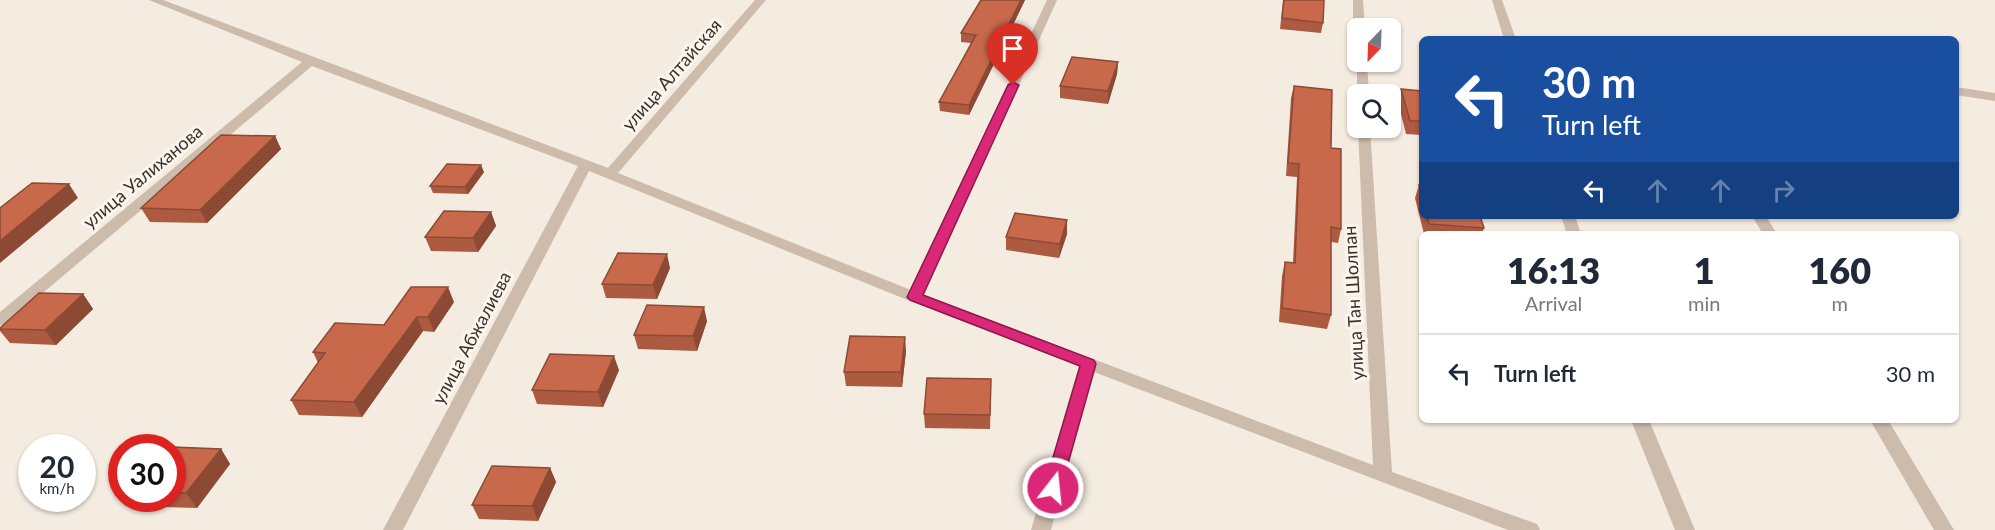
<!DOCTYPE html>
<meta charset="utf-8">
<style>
:root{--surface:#fff;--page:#f6f6f7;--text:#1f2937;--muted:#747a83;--line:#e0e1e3}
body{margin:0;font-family:Lato,sans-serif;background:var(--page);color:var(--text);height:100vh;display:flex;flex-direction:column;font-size:22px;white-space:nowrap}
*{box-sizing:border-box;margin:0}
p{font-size:20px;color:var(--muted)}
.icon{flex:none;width:33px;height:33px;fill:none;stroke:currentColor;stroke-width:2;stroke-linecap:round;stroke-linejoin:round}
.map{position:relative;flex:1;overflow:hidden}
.sheet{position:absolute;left:1419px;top:231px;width:540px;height:192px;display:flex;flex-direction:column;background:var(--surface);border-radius:9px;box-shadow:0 2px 4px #0004}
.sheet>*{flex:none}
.hud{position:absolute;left:1419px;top:36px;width:540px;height:183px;border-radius:9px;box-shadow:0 2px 4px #0004;background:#1a4fa0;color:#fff;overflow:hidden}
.needle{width:39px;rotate:203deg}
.controls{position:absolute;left:1347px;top:18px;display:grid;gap:12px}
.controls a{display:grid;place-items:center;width:54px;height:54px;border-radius:9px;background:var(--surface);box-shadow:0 2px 4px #0004;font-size:30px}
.speed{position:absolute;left:18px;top:434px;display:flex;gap:12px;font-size:30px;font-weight:700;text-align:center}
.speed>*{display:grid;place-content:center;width:78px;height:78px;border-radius:50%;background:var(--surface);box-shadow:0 2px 4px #0004;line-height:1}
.speed small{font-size:15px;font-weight:400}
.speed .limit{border:9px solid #d22;background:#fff;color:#111}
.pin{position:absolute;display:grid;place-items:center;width:51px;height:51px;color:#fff;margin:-62px -26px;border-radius:50% 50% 50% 0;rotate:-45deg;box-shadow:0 0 6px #0007}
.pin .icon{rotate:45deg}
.me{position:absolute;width:66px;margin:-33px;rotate:16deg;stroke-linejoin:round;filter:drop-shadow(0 0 4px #0008)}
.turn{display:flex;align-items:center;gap:21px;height:126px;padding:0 24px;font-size:27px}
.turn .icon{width:78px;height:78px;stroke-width:2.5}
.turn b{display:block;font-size:42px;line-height:51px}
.lanes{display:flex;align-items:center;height:57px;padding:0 24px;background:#0003;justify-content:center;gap:30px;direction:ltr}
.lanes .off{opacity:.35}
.eta{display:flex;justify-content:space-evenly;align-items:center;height:102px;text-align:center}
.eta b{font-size:36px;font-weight:800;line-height:42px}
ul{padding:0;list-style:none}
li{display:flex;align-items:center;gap:18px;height:78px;padding:0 24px;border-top:2px solid var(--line)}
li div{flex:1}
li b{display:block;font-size:22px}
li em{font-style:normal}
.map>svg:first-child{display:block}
</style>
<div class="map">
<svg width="1995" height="530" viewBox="0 0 1995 530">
<rect width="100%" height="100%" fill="#f4ebe1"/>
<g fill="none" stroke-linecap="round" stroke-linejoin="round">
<path fill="#cdbbac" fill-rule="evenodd" d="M149,0H163L608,168L755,0H766L618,173L911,290L1047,0H1057L924,295L1373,465L1358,128H1370L1392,472L1537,524L1540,530H1508L1094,372L1051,530H1031L1079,366L910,301L589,171L403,530H383L578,166L312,66L6,324L0,325V312L302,62Z
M1353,0H1363L1365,28H1358V31L1353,28Z
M1492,0H1502L1516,39H1504Z
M1357,60L1367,62L1369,94H1357Z
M1956,87L1995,93V101L1956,95Z
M1561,216H1575L1581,234H1567Z
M1752,216H1766L1777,234H1763Z
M1631,420H1649L1695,530H1675Z
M1870,420H1888L1954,530H1934Z"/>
</g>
<path fill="#ac5a40" d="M981,0H1025L969,115L940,111L939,102L971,43L961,42V33Z
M1283,0H1324L1323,23L1321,33L1280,29Z
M1118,62L1117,74L1108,104L1060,98V86Z
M1294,86L1331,148L1341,229L1338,243L1331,242V315L1327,329L1279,322L1282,276L1285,262L1293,263L1297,177L1286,176L1291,98Z
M1401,89L1422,91V135L1406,134L1398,102Z
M275,136L281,149L207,223L150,222L141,208Z
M484,172L468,194L433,193L430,186Z
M1419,185H1422V216H1480L1484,228L1482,234H1424L1415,198Z
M491,212L496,226L478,252L431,251L425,237Z
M1067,234L1059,258L1006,250V237Z
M670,268L657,299L606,298L602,284Z
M83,294L93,309L56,345L10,343L0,331V328Z
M454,302L434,332L423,331L362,417L299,415L291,400L318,363L313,352L384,325Z
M707,321L697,351L638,349L634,335Z
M906,351L902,387L846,386L844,372Z
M619,370L603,407L537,404L532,390Z
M991,394L990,429L925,428L924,414Z
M172,447L221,449L230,464L197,508L126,506L114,491L122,482V498H172Z
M550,468L556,482L538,521L479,519L472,505Z"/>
<path fill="#8c4a34" d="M1021,0H1025L969,115V105Z
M1118,62L1117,74L1108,104V91Z
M275,136L281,149L207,223L200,210Z
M481,165L484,172L468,194L465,187Z
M69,184L78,198L0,263V241Z
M491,212L496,226L478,252L473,238Z
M1067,220V234L1059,258L1060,244Z
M667,254L670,268L657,299L653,285Z
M448,287L454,302L434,332L428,317Z
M83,294L93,309L56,345L45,330Z
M704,307L707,321L697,351L693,336Z
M417,317L423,331L362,417L354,402Z
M905,337L906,351L902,387L901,372Z
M614,356L619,370L603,407L598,392Z
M221,449L230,464L197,508L186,493Z
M550,468L556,482L538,521L532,506Z"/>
<path fill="#c8694b" stroke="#8c4a34" stroke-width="1.5" d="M981,0H1021L969,105L939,102L976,35L961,33Z
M1284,0H1324L1323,23L1282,18Z
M1072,57L1118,62L1108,91L1060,86Z
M1294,86L1332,90L1331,148L1341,149V229L1331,227V315L1282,308L1285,262L1295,263L1299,164L1288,163Z
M1401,89L1422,91V121H1410Z
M221,135L275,136L200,210L141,208Z
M447,164L481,165L465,187L430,186Z
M32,183L69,184L0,241V208Z
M1419,185H1422V197Z
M444,211L491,212L473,238L425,237Z
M1015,213L1067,220L1060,244L1006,237Z
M1427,216H1480L1484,228L1429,224Z
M618,253L667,254L653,285L602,284Z
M411,287H448L428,317H417L354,402L291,400L325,353L313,352L335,323L384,325Z
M39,293L83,294L45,330L0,329V328Z
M647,305L704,307L693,336L634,335Z
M850,336L905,337L901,372H844Z
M550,354L614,356L598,392L532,390Z
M927,378L991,379L990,415L924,414Z
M172,447L221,449L186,493H172Z
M492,466L550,468L532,506L472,505Z
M122,482V491H114Z"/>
<path fill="#db2777" stroke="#8e194d" stroke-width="1.5" d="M1013,82L1019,85L923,295L1094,360L1096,364L1061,488L1059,493L1053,495L1047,493L1044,488L1080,366L910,300L907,297L1008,85Z"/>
<g text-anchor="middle" stroke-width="6" stroke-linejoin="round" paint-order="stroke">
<g font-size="18" fill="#3b302b" stroke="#fbf5ee">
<text transform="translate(672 75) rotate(-49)" y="6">улица Алтайская</text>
<text transform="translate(143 177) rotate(-40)" y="6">улица Уалиханова</text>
<text transform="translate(1354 303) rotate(-93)" y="6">улица Тан Шолпан</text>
<text transform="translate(472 338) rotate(-62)" y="6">улица Абжалиева</text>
</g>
</g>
</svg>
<div class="controls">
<a><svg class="needle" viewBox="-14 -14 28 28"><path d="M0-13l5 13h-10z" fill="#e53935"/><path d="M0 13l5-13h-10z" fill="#747a83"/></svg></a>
<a><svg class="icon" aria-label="search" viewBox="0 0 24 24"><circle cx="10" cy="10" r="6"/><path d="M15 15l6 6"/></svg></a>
</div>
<div class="speed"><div>20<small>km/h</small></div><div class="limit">30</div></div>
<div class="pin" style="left:1013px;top:85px;background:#d93025"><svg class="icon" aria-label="arrive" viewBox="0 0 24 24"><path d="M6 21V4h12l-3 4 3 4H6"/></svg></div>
<svg class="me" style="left:1053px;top:488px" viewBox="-20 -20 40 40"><circle r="17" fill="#db2777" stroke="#fff" stroke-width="3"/><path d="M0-11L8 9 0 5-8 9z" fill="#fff"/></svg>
<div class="hud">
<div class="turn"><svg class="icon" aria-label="left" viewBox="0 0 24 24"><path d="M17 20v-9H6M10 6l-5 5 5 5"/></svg><div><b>30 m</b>Turn left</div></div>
<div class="lanes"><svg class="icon" aria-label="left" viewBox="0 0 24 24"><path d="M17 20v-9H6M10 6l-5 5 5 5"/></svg><svg class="icon off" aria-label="ahead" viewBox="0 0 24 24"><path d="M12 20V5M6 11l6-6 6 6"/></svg><svg class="icon off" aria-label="ahead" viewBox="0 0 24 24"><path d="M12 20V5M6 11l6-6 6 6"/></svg><svg class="icon off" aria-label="right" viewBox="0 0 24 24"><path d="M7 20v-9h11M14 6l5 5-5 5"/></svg></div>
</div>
<section class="sheet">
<div class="eta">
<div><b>16:13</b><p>Arrival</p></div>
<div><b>1</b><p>min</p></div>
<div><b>160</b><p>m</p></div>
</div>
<ul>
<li><svg class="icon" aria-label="left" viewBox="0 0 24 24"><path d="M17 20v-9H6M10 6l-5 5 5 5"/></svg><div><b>Turn left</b></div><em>30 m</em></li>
</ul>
</section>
</div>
